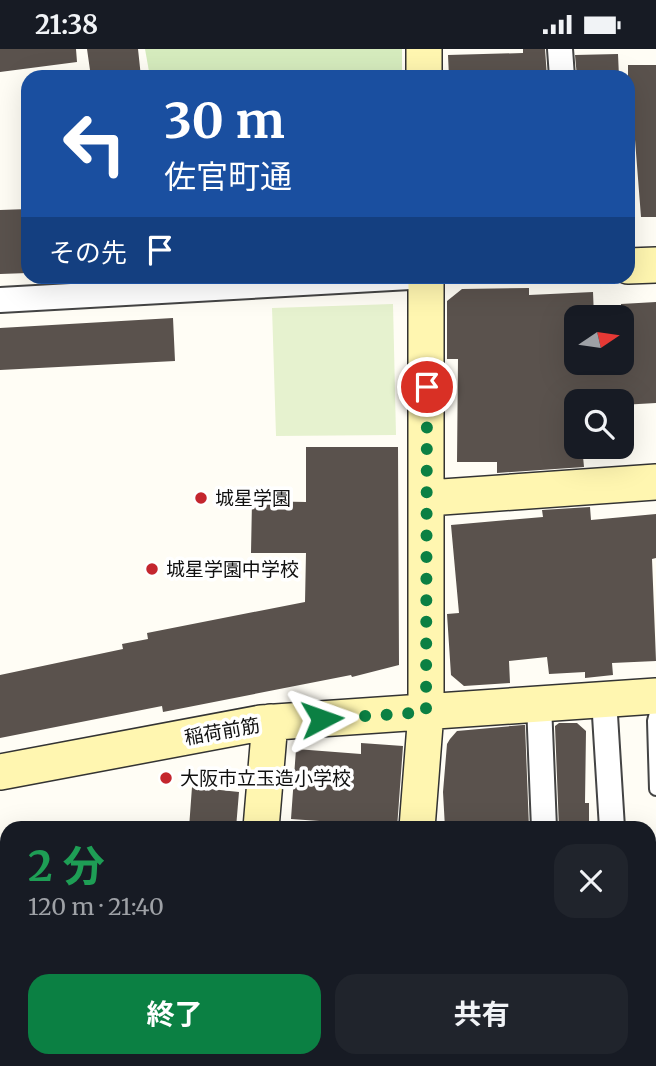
<!DOCTYPE html>
<html lang="ja">
<meta charset="utf-8">
<style>
:root{--surface:#171b24;--page:#20242c;--text:#f1f3f6;--muted:#9ea1a6;--accent:#0b8043}
body{margin:0;font-family:Merriweather,"Noto Sans JP",serif;background:var(--page);color:var(--text);height:100vh;display:flex;flex-direction:column;font-size:26px;white-space:nowrap}
*{box-sizing:border-box;margin:0}
p{font-size:23px;color:var(--muted)}
.icon{flex:none;width:38px;height:38px;fill:none;stroke:currentColor;stroke-width:2;stroke-linecap:round;stroke-linejoin:round}
.map{position:relative;flex:1;overflow:hidden}
.details{position:absolute;left:0px;top:772px;width:656px;height:247px;display:flex;flex-direction:column;background:var(--surface);border-radius:21px 21px 0 0;box-shadow:0 7px 28px #0002}
.details>*{flex:none}
.banner{position:absolute;left:21px;top:21px;width:614px;height:214px;border-radius:21px;box-shadow:0 7px 28px #0002;background:#1a4fa0;color:#fff;overflow:hidden}
.needle{width:46px;rotate:77deg}
.controls{position:absolute;left:564px;top:256px;display:grid;gap:14px}
.controls a{display:grid;place-items:center;width:70px;height:70px;border-radius:14px;background:var(--surface);box-shadow:0 7px 28px #0002;font-size:35px}
.pin{position:absolute;display:grid;place-items:center;width:60px;height:60px;color:#fff;margin:-30px;border:4px solid #fff;border-radius:50%;box-shadow:0 2px 7px #0007}
.me{position:absolute;width:77px;margin:-38px;rotate:86deg;stroke-linejoin:round;filter:drop-shadow(0 0 5px #0008)}
.turn{display:flex;align-items:center;gap:24px;height:147px;padding:0 28px;font-size:32px}
.turn .icon{width:91px;height:91px;stroke-width:2.5}
.turn b{display:block;font-size:49px;line-height:60px}
.then{display:flex;align-items:center;height:66px;padding:0 28px;background:#0003;gap:14px;font-size:26px}
.round{display:grid;place-items:center;flex:none;width:74px;height:74px;border-radius:21px;background:var(--page)}
.overview{display:flex;align-items:center;justify-content:space-between;height:119px;padding:0 28px}
h1{font-size:42px;font-weight:700;line-height:52px;color:#1e9e55}
.primary-button{display:flex;gap:14px;margin-top:auto;padding:14px 28px}
.primary-button a{flex:1;height:80px;border-radius:21px;background:var(--accent);color:#fff;font-size:28px;font-weight:700;line-height:80px;text-align:center}
.primary-button a+a{background:var(--page);color:var(--text)}
.status{display:flex;justify-content:space-between;align-items:center;height:49px;padding:0 35px;background:var(--surface);direction:ltr}
.status svg{height:19px;fill:currentColor}
.map>svg:first-child{display:block}
</style>
<div class="status"><b>21:38</b><svg viewBox="0 0 49 12"><path d="M0 12V9h3v3zM5 12V6h3v6zM10 12V3h3v9zM15 12V0h3v12zM26 1h20v11H26zM47 4h2v5h-2z"/></svg></div>
<div class="map">
<svg width="656" height="1017" viewBox="0 0 656 1017">
<rect width="100%" height="100%" fill="#fffdf5"/>
<path fill="#d5ebbd" d="M145,0H402V28H150Z"/>
<path fill="#e6f2cf" d="M393,255L396,386L276,387L272,259Z"/>
<path fill="#b9e0f7" stroke="#3f96cf" stroke-width="2" d="M69,1012L145,1017H69Z"/>
<path fill="#5a524d" d="M0,0H76L77,13L0,23Z
M87,0H138L141,28H91Z
M523,0H545L547,28H449L448,6L523,4Z
M618,5L619,28H577L575,6Z
M628,16H656V168H641L634,78H628Z
M28,160V224L0,225V161Z
M529,239V246L593,243L594,268H576V315L621,313V255L656,253V354L621,356V352H576V397H582L584,418L497,424V413H457L458,310H447V252L462,240Z
M173,269L175,312L0,321V279Z
M306,398H398L399,616L352,628L351,626L163,663L162,657L0,689V626L123,600L122,595L148,590L147,584L305,553L306,504H251L252,452L306,453Z
M590,458L591,471L656,465V509L652,510L656,612L612,614L613,626L585,629V623L549,625L547,608L509,612L510,634L464,637L451,626L447,565L459,564L451,476L543,468L542,461Z
M559,674H577L586,682L585,754H589V779H559L555,677Z
M523,676H525L529,779H445L443,743L447,695L450,690L457,682Z
M361,694L403,697L397,779H362V775L291,770L296,700L361,705Z
M192,738L239,743L236,779H189Z"/>
<g fill="none" stroke-linecap="round" stroke-linejoin="round">
<g stroke="#444" stroke-width="16">
<path id="lane" d="M656,664L654,672L656,740"/>
</g>
<g stroke="#444" stroke-width="28">
<path id="street" d="M560,0L562,28
M0,251L410,228
M604,650L612,779
M539,655L544,779
M486,1012V1017
M627,1012V1017"/>
</g>
<g stroke="#333" stroke-width="38">
<path id="secondary" d="M424,0V28
M628,217L656,216
M428,449L656,433
M0,723L261,674L656,647
M261,779L270,673
M417,779L426,663V228
M242,1017V1012
M400,1017V1012"/>
</g>
<use href="#lane" stroke="#fff" stroke-width="12"/>
<use href="#street" stroke="#fff" stroke-width="24"/>
<use href="#secondary" stroke="#fff6b0" stroke-width="35"/>
</g>
<g fill="none" stroke-linecap="round" stroke-linejoin="round">
<path stroke="#0b8043" stroke-width="12" stroke-dasharray="0 21.6" d="M322,670L426,663L427,338"/>
</g>
<g fill="#c4262e" stroke="#fff" stroke-width="2.5">
<circle cx="201" cy="449" r="7"/>
<circle cx="152" cy="520" r="7"/>
<circle cx="166" cy="729" r="7"/>
</g>
<g text-anchor="middle" stroke-width="7" stroke-linejoin="round" paint-order="stroke">
<g font-size="19" fill="#111" stroke="#fff" text-anchor="start">
<text x="215" y="456">城星学園</text>
<text x="166" y="527">城星学園中学校</text>
<text x="180" y="736">大阪市立玉造小学校</text>
</g>
<g font-size="19" fill="#111" stroke="#fff">
<text transform="translate(222 682) rotate(-10)" y="7">稲荷前筋</text>
</g>
</g>
</svg>
<div class="controls">
<a><svg class="needle" viewBox="-14 -14 28 28"><path d="M0-13l5 13h-10z" fill="#e53935"/><path d="M0 13l5-13h-10z" fill="#9ea1a6"/></svg></a>
<a><svg class="icon" aria-label="search" viewBox="0 0 24 24"><circle cx="10" cy="10" r="6"/><path d="M15 15l6 6"/></svg></a>
</div>
<div class="pin" style="left:427px;top:338px;background:#d93025"><svg class="icon" aria-label="arrive" viewBox="0 0 24 24"><path d="M6 21V4h12l-3 4 3 4H6"/></svg></div>
<svg class="me" style="left:322px;top:670px" viewBox="-20 -20 40 40"><path d="M0-17L14 15 0 8-14 15z" fill="#0b8043" stroke="#fff" stroke-width="4"/></svg>
<div class="banner">
<div class="turn"><svg class="icon" aria-label="left" viewBox="0 0 24 24"><path d="M17 20v-9H6M10 6l-5 5 5 5"/></svg><div><b>30 m</b>佐官町通</div></div>
<div class="then">その先<svg class="icon" aria-label="arrive" viewBox="0 0 24 24"><path d="M6 21V4h12l-3 4 3 4H6"/></svg></div>
</div>
<section class="details">
<div class="overview"><div><h1>2 分</h1><p>120 m · 21:40</p></div><a class="round"><svg class="icon" aria-label="close" viewBox="0 0 24 24"><path d="M6 6l12 12M18 6L6 18"/></svg></a></div>
<div class="primary-button"><a>終了</a><a>共有</a></div>
</section>
</div>
